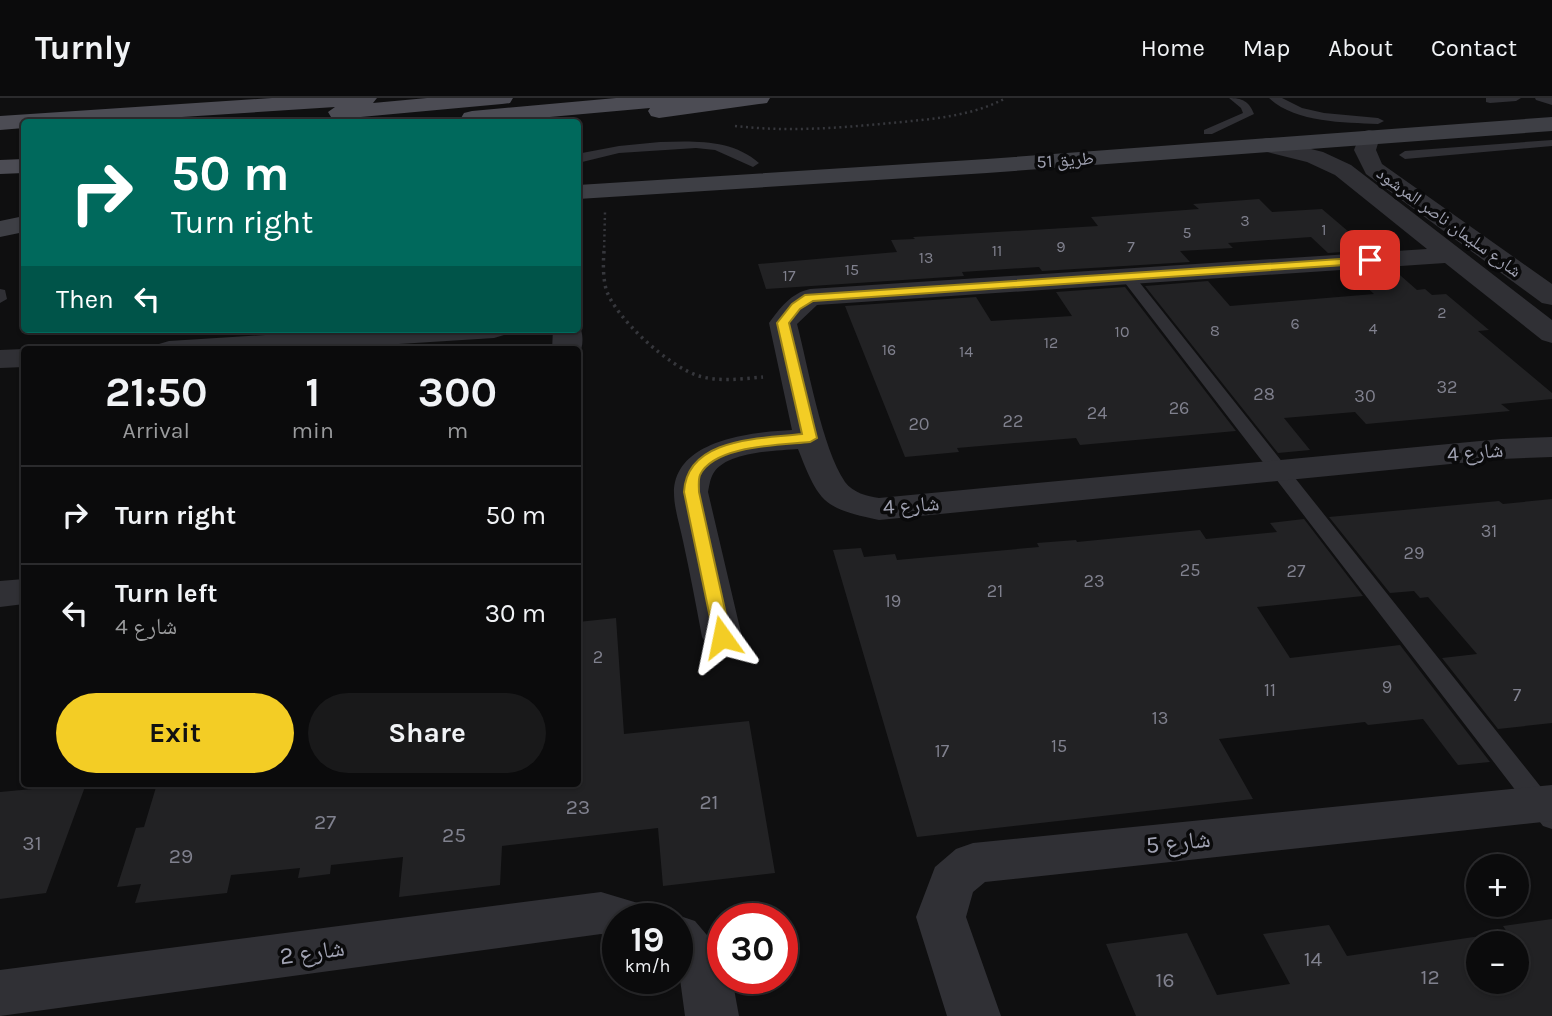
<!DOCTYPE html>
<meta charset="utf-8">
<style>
:root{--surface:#0b0b0c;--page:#19191a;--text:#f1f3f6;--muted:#9a9b9d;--line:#2b2b2d;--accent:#f3cd25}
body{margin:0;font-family:Karla,"Noto Naskh Arabic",sans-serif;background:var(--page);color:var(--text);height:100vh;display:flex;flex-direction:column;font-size:26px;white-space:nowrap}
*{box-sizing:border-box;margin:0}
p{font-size:23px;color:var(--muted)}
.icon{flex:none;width:38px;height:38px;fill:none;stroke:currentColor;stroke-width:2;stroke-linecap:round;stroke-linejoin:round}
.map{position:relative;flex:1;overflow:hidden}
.details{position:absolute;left:21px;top:248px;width:560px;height:441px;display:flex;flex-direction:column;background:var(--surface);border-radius:7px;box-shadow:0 2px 5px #0004,0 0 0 2px var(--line)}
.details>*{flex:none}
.banner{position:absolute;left:21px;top:21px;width:560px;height:214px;border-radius:7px;box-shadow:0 2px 5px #0004,0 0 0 2px var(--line);background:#00695c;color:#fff;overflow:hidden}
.fabs{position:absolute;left:1466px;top:756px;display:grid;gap:14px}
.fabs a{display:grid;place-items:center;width:63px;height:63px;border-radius:50%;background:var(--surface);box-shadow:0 2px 5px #0004,0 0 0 2px var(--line);font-size:35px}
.speed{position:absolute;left:602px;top:805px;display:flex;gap:14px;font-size:35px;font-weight:700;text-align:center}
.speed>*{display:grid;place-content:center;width:91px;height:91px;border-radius:50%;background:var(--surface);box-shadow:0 2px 5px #0004,0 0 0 2px var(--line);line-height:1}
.speed small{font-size:18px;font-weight:400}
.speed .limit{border:10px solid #d22;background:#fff;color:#111}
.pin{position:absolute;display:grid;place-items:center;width:60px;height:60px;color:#fff;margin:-30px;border-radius:14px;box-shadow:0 4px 10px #0006}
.me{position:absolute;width:77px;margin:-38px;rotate:348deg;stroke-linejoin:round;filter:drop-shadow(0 0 5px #0008)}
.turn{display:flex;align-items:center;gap:24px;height:147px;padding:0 35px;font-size:32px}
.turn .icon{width:91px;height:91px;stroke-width:2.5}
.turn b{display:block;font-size:49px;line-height:60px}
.then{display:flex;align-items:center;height:66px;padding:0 35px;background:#0003;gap:14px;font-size:26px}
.eta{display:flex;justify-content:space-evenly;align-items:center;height:119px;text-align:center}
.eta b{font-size:42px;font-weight:700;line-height:49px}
.action{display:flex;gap:14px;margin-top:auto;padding:14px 35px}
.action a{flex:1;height:80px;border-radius:42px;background:var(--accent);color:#111;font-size:28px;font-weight:700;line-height:80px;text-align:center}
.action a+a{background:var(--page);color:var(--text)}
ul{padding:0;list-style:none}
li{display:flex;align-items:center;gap:21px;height:98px;padding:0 35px;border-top:2px solid var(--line)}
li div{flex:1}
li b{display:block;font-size:26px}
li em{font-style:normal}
header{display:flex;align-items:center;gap:42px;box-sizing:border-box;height:98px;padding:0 35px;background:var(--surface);border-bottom:2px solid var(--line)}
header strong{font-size:33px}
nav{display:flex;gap:38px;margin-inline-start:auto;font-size:24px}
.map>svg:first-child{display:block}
</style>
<header>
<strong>Turnly</strong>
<nav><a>Home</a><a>Map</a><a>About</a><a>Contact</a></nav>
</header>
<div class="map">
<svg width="1552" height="918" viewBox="0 0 1552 918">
<rect width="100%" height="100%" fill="#0f0f10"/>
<path fill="#222224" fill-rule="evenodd" d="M1259,101L1272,114L1322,111L1370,152L1328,155L1311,139L1228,145L1233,150L1180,153L1190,164L1042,173L1039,169L962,174L964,178L766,191L758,166L897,154L891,142L915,141L913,139L1098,128L1091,119L1199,111L1193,106Z
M1393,171L1417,192L1425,191L1432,197L1446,196L1489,232L1478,233L1552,295V301L1501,306L1510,313L1366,326L1355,314L1284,320L1310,352L1278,355L1145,188L1208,183L1230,208L1374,196L1350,174Z
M1125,189L1236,333L1080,347L1076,340L957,350L959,354L905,359L845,208L976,199L991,223L1072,218L1056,194Z
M1552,401V625L1498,631L1442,560L1477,556L1428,499L1420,500L1414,493L1390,495L1329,419L1499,403L1503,406Z
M1304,421L1363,498L1257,509L1290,560L1400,547L1490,664L1458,667L1423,621L1368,627L1365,624L1219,641L1253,701L917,739L833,452L861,450L864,459L895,456L897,462L1039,449L1037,445L1076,442L1077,444L1200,432L1206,441L1277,434L1270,425Z
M616,520L624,636L749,623L775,775L663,788L658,730L502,748L500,787L399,799L403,759L331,767L330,776L298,780L300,770L231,777L227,795L135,805L141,786L117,789L136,730L144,729L157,686H578V524Z
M86,686L46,795L0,801V694Z
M1552,821V918H1136L1106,846L1187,835L1217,897L1290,886L1263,836L1329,827L1347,858L1507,834L1503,828ZM1479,845H1517V884H1479Z"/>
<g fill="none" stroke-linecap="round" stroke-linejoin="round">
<path stroke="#36373c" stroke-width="2.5" stroke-dasharray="2 3.5" stroke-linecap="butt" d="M735,28C787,34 839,30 891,25C931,21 970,19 1006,0
M604,155L605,114"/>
<path stroke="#36373c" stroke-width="3.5" stroke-dasharray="2.5 4.5" stroke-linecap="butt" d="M604,153C603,166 603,179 606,191C615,220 669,269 699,278C719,284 742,281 763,279"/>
<path fill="#303035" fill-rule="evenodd" d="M1229,0C1242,0 1249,3 1254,16L1212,36H1204V32L1243,15L1241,10Z
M1269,0H1282L1302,10L1324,15L1378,20L1384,23L1378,26C1343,24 1296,25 1269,0Z
M1486,0H1521L1516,3L1490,5L1486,4Z
M1535,0H1552V7L1536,2Z
M1552,42V48L1405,61L1399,57L1405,53Z
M660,44C694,43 732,41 759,65L753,69L715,52L696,50L619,55L578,65V58L582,55L619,48Z
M1127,174L1132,175L1552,703V731L1543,728L1122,181V175Z
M0,191L5,192L7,201L0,205Z"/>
<path fill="#303035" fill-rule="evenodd" d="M1369,32L1377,34L1380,39L1376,52L1382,66L1552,186V207L1542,205L1366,76L1354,52L1361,34Z
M1267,40L1323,54L1351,67L1552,222V245L1542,242L1445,165L817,207L797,226C808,268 822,350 845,384C853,395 867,398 879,400L1501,341L1552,339V359L1501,361L879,422C822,410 819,404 798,351C775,353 723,353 712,378C710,382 709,389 708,394L742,539L736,549L722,553L708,549L702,539C696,507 690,475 683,443C680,428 674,410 674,395C674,341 754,334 792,332L769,225C780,210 791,195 810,191L1427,151L1335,77L1307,64L1259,52L1256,47L1259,42Z
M578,226C584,234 584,249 578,258V252H552L553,231H578Z
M360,231H508L504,237L494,240L304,252H154L159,246L169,243Z
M24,251L28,252H24V269L0,270V252Z
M24,481V506L0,509V483Z
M1552,687V723L985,784L973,794L966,819L1001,918H947L916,819L935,769L956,751L973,745Z
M601,794L641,806L648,821H618V841L601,836L0,918V872Z
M677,817L695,823L723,856V880H732L739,918H685L680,881L677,877V821H666Z"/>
<path fill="#3e3f45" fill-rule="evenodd" d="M1552,19V33L987,75L578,101V87L987,61Z
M24,118V134L0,139V123Z"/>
<path fill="#4c4c54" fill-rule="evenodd" d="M272,0H377L373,5L427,0H513L510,5L502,6L339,21L331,19L328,14L335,9L104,24H24V30L0,32V18Z
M616,0H770L767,5L759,6L659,20L651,18L648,13L650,10L494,24H464L461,20L464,15L472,13Z
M24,61V75L0,76V62Z"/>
</g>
<path fill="#f3cd25" stroke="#9e8518" stroke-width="2" d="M1370,159L1374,160V165L813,203L800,211L789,225L817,340L810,344C782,347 714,347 700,377C698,382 699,389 699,394L731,539L722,545L714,539L684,394C687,339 761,341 802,336L777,225L792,206L805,197Z"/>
<g text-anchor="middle" stroke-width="7" stroke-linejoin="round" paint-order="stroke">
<g font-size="16" fill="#80818e">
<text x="1245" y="128">3</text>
<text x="1324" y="137">1</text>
<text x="1187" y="140">5</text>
<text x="1061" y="154">9</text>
<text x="1131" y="154">7</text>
<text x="997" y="158">11</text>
<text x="926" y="165">13</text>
<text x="852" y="177">15</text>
<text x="789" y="183">17</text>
<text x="1442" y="220">2</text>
<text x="1295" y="231">6</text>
<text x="1373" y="236">4</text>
<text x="1215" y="238">8</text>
<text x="1122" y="239">10</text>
<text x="1051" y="250">12</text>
<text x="889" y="257">16</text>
<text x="966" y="259">14</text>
</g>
<g font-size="18" fill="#a0a2b2" stroke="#0a0a0b">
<text transform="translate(1065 62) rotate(-4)" y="6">طريق 51</text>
<text transform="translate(1449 124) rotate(36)" y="6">شارع سليمان ناصر المرشود</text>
</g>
<g font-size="18" fill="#80818e">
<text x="1447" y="295">32</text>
<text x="1264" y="302">28</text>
<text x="1365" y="304">30</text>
<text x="1179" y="316">26</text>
<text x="1097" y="321">24</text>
<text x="1013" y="329">22</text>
<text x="919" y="332">20</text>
<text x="1489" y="439">31</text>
<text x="1414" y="461">29</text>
<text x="1190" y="478">25</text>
<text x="1296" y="479">27</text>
<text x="1094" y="489">23</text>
<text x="995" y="499">21</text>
<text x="893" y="509">19</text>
<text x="598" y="565">2</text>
<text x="1387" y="595">9</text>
<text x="1270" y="598">11</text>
<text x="1517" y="603">7</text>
<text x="1160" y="626">13</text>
<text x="1059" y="654">15</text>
<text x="942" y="659">17</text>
</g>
<g font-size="21" fill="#a0a2b2" stroke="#0a0a0b">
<text transform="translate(1475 354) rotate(-5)" y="7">شارع 4</text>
<text transform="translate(911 407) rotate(-4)" y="7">شارع 4</text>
</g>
<g font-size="21" fill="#80818e">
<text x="709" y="711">21</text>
<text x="578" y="716">23</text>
<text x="325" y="731">27</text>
<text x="454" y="744">25</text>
<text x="32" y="752">31</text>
<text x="181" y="765">29</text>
<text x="1313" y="868">14</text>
<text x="1430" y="886">12</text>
<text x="1165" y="889">16</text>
</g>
<g font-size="24" fill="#a0a2b2" stroke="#0a0a0b">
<text transform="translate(1178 744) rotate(-6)" y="8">شارع 5</text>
<text transform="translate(312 854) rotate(-8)" y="8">شارع 2</text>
</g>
</g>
</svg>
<div class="fabs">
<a>+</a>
<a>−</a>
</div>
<div class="speed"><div>19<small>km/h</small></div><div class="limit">30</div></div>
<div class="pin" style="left:1370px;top:162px;background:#d93025"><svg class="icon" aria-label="arrive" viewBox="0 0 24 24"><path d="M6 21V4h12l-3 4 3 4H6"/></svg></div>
<svg class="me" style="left:722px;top:539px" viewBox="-20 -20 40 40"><path d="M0-17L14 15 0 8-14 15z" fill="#f3cd25" stroke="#fff" stroke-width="4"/></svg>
<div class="banner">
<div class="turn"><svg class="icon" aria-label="right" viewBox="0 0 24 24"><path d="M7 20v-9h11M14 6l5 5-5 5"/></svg><div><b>50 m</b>Turn right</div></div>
<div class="then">Then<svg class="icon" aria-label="left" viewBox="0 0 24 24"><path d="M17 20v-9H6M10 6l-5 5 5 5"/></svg></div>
</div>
<section class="details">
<div class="eta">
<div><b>21:50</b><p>Arrival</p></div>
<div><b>1</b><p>min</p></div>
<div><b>300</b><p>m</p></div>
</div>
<ul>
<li><svg class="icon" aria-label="right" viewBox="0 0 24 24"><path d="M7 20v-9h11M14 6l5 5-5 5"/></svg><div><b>Turn right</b></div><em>50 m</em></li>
<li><svg class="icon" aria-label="left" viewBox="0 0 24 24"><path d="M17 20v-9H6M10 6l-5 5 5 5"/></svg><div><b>Turn left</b><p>شارع 4</p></div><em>30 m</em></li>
</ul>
<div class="action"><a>Exit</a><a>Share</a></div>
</section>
</div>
